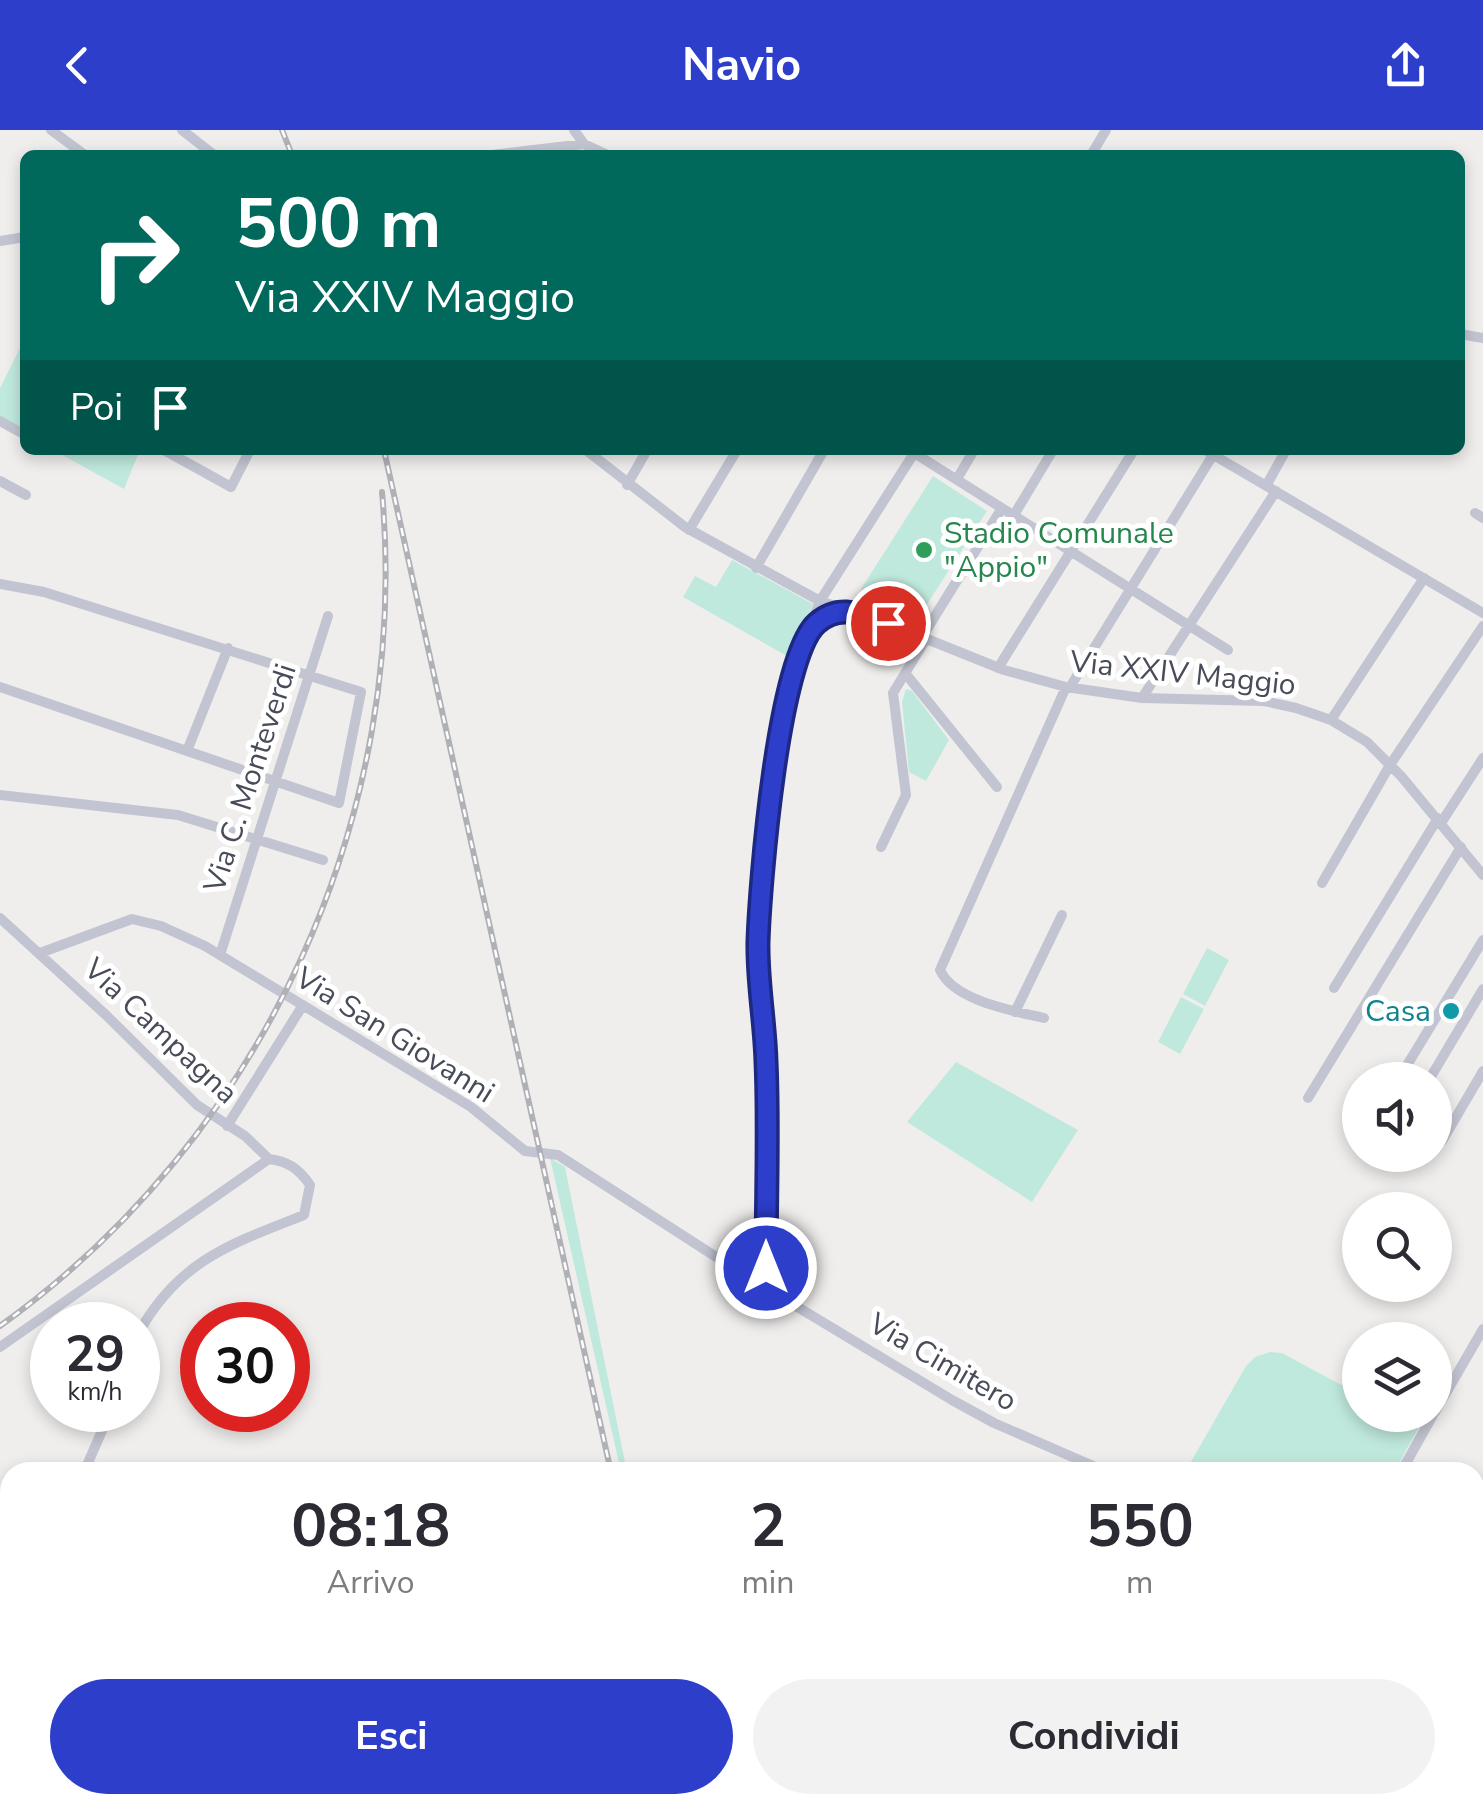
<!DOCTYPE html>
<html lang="it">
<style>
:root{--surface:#fff;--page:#f2f2f3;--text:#2b2b33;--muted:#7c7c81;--accent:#2c3eca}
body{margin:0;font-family:"Nunito Sans",sans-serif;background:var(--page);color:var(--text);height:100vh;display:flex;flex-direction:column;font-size:38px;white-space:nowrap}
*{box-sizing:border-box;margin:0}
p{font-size:32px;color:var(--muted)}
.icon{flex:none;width:55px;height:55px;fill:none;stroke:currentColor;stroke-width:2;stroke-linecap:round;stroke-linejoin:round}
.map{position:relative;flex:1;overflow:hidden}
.sheet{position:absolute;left:0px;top:1332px;width:1485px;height:352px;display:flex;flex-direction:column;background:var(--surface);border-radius:30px 30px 0 0;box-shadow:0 5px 15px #0003}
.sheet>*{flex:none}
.top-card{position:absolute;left:20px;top:20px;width:1445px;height:305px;border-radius:15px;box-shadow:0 5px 15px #0003;background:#00695c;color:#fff;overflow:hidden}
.controls{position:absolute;left:1342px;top:932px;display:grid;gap:20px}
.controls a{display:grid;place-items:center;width:110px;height:110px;border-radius:50%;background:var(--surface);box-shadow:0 5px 15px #0003;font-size:50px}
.speed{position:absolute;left:30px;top:1172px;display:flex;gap:20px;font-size:50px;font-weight:700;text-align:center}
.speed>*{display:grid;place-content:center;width:130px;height:130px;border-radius:50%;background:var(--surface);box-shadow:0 5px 15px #0003;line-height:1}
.speed small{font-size:25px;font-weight:400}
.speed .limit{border:15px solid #d22;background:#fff;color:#111}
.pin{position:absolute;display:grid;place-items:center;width:85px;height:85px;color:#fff;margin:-42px;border:5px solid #fff;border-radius:50%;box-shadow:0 2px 10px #0007}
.me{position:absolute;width:110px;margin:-55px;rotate:0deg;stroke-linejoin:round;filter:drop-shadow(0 0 8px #0008)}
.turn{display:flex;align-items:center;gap:35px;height:210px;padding:0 50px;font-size:45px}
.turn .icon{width:130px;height:130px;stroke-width:2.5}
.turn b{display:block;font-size:70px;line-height:85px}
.then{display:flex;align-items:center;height:95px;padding:0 50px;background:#0003;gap:20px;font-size:38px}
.eta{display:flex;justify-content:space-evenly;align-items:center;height:170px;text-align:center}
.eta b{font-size:60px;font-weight:700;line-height:70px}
.primary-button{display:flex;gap:20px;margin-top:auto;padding:20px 50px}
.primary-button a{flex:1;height:115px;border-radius:60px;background:var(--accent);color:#fff;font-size:40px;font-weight:700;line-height:115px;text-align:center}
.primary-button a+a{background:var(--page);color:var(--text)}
header{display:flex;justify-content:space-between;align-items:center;height:130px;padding:0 50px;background:var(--accent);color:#fff;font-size:45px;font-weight:700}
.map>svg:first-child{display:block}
</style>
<header><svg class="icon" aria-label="back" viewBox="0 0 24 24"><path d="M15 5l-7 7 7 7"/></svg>Navio<svg class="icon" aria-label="share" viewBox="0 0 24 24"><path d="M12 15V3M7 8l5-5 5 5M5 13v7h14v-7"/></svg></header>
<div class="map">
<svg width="1483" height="1684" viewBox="0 0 1483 1684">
<rect width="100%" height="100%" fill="#f0eeed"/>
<path fill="#c0e9dd" d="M25,208V305L0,291V258Z
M53,320H140L124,359Z
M933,346L987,381L915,493L861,459Z
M732,430L813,474L792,529L683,467L695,446L716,457Z
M906,559L912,561L949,610L926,651L909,642L902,572Z
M1207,818L1229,830L1205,876L1183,864Z
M1181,867L1204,879L1180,924L1158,912Z
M956,932L1078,1000L1032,1072L907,992Z
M550,1028L565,1037L627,1342H621Z
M1270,1222L1282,1223L1360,1265V1285H1398L1419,1297L1394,1342H1185L1246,1236L1255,1227Z"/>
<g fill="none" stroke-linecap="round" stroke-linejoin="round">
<path stroke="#c2c5d1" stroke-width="10" d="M51,0L85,25
M182,0L214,25
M574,0L584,14L608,25
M492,25L584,14
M1091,25L1106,0
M0,111L25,107
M1460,204L1483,208
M0,291L25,305
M164,320L231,357L250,320
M586,320L685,397L820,471L887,493L1004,540L1066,557L1142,568L1264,571L1296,578L1331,590L1367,612L1401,646L1483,745
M1205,320L1483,483
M911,321L1228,520
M957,349L974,320
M0,351L26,365
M627,355L647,320
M1266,356L1286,320
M1475,383L1483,388
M1014,385L1053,320
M689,400L737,320
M756,438L824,320
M0,454L44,462L361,562L339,673L0,557
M813,497L827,486L846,480
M922,507L1002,378
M998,538L1134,320
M905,543L997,657
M1070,557L1213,325
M1142,568L1276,361
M1331,590L1424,448
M187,621L228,518
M0,665L178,685L323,730
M1441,693L1483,628
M881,717L906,665L893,563L926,509
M1322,753L1390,635L1483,496
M0,788L107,886L197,975L245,1006L269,1029L0,1217
M40,823L132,789L161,796L205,816L471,977L525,1021L558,1025L741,1143L952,1270L994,1293L1107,1342
M220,825L328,486
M1334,858L1438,688
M1015,882L1062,785
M1044,888C1014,881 954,871 940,840L1066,557
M1398,950L1483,810
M1429,950L1483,859
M1308,968L1461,717
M227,996L303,875
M1442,1011L1483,941
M760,1153L766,1137V934L758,815L761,754L776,633L792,543L820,471L916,320
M138,1204C178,1131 230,1114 304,1085L310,1055C299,1039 288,1031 269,1029
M1435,1282L1483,1199
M84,1342L111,1280
M1401,1342L1433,1285
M0,1433L10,1426
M1475,1487L1483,1492
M0,1522L10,1514
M0,1615L10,1608"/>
<g stroke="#b0b0b7" stroke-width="6">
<path id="rail" d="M282,0L292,25
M384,320L611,1342
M0,1196C264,1007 411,685 382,362
M685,1675L687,1684"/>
</g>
<use href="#rail" stroke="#fff" stroke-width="2.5" stroke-dasharray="8" stroke-linecap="butt"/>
</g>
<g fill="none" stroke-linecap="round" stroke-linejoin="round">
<g stroke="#1d2883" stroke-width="25">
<path id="route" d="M766,1138C766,1069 769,1000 766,932C765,892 757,851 758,811C760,754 778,526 817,493C840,473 862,485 888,493"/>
</g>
<use href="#route" stroke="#2c3eca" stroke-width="18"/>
</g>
<circle fill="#2e9e5b" stroke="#fff" stroke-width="4" cx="924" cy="420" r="10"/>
<circle fill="#0f9aa8" stroke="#fff" stroke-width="4" cx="1451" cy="881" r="10"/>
<g text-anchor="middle" stroke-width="10" stroke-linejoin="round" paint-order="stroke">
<g font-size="30" fill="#27864d" stroke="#fff" text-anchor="start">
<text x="944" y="413">Stadio Comunale<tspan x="944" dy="34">"Appio"</tspan></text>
</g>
<g font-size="30" fill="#484b58" stroke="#fff">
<text transform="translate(1183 543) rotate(6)" y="10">Via XXIV Maggio</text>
<text transform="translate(250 648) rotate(-72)" y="10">Via C. Monteverdi</text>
<text transform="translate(161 901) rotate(43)" y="10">Via Campagna</text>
<text transform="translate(395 905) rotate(32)" y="10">Via San Giovanni</text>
<text transform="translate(943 1232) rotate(30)" y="10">Via Cimitero</text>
</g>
<g font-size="30" fill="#0d838f" stroke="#fff" text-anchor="end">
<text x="1431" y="891">Casa</text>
</g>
</g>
</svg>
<div class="controls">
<a><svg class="icon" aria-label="sound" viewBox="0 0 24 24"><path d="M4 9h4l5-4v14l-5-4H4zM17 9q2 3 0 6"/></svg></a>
<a><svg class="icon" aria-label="search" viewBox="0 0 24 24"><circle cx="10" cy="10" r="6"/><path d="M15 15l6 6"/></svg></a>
<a><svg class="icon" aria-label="layers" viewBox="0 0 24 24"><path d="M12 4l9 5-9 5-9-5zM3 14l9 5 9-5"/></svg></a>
</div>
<div class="speed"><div>29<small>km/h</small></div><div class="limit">30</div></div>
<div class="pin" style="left:888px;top:493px;background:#d93025"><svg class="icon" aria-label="arrive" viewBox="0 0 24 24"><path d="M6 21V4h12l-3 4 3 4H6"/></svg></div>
<svg class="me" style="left:766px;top:1138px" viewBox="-20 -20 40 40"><circle r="17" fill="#2c3eca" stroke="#fff" stroke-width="3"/><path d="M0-11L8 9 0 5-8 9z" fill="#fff"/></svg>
<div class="top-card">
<div class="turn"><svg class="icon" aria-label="right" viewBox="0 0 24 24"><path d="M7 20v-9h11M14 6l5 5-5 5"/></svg><div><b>500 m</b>Via XXIV Maggio</div></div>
<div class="then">Poi<svg class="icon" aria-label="arrive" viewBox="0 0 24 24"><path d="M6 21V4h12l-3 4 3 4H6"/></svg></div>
</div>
<section class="sheet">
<div class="eta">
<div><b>08:18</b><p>Arrivo</p></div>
<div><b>2</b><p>min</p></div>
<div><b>550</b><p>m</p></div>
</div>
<div class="primary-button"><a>Esci</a><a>Condividi</a></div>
</section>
</div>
